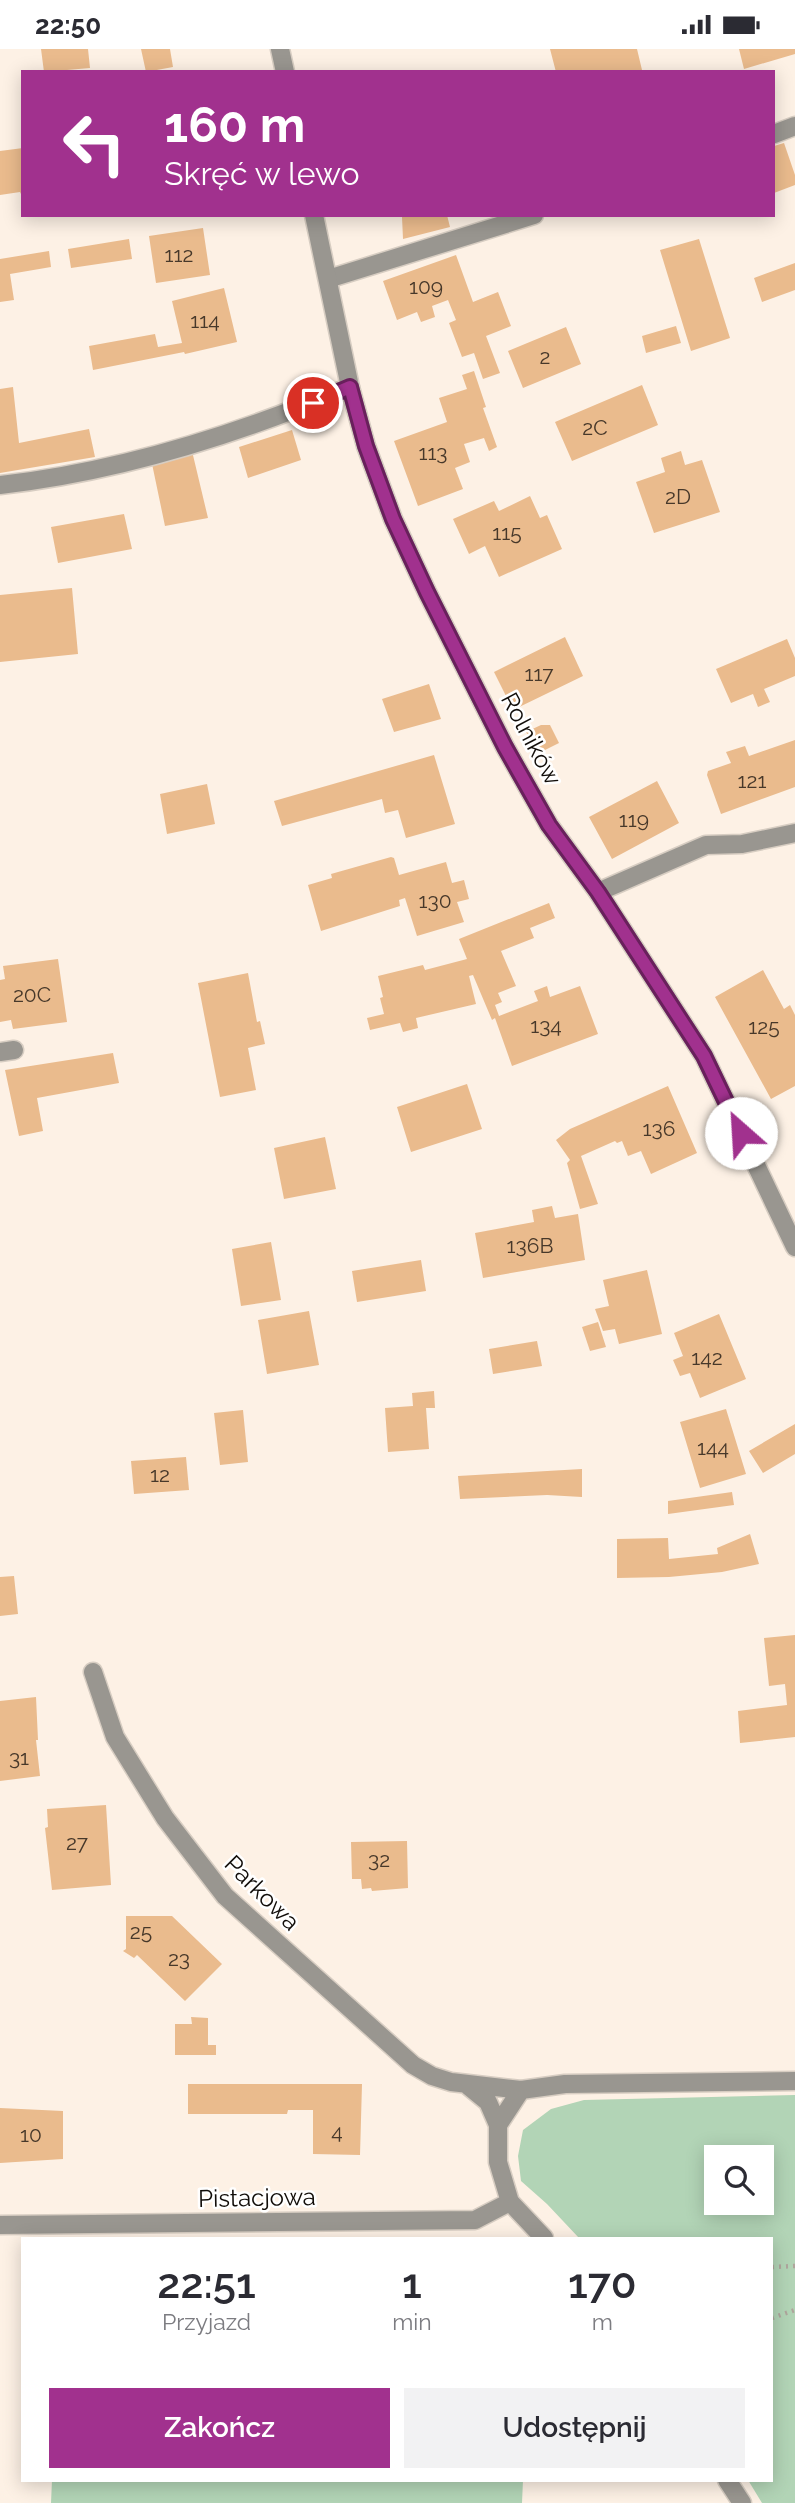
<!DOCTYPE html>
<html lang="pl">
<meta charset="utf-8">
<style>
:root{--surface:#fff;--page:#f2f2f3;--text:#2b2b33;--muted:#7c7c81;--accent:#a1318e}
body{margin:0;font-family:Raleway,sans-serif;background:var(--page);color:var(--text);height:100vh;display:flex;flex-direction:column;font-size:26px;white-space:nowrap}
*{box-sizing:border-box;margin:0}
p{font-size:23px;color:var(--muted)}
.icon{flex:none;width:38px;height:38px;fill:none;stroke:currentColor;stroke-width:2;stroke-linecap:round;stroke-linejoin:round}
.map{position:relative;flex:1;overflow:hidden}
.details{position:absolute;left:21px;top:2188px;width:752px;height:245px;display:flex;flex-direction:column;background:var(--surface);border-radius:0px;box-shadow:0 4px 18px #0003}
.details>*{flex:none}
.guide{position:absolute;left:21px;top:21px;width:754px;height:147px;border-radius:0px;box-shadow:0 4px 18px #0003;background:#a1318e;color:#fff;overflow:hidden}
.buttons{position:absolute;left:704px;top:2096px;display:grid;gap:14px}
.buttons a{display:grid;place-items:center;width:70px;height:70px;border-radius:0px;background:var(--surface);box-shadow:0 4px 18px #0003;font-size:35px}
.pin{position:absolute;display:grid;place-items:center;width:60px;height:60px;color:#fff;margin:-30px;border:4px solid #fff;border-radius:50%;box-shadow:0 2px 7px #0007}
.me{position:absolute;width:77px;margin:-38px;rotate:334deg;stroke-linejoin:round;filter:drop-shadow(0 0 5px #0008)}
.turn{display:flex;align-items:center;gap:24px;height:147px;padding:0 28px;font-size:32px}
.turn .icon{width:91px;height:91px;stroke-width:2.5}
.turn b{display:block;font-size:49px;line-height:60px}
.eta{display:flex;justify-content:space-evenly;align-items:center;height:119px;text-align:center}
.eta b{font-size:42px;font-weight:600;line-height:49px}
.action{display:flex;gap:14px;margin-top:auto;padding:14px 28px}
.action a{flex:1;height:80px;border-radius:0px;background:var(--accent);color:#fff;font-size:28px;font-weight:600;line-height:80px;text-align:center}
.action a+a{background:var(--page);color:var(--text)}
.status{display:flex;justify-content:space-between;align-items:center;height:49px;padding:0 35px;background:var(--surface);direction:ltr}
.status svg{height:19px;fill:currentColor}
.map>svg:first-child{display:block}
</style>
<div class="status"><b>22:50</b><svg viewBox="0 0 49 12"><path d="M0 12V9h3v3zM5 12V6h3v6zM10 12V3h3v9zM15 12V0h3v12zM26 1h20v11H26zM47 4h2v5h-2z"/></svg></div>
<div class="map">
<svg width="795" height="2454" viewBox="0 0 795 2454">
<rect width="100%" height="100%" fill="#fdf1e5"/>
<path fill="#b2d4b6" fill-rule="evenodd" d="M795,2046V2454H762L748,2431H772V2189H579L547,2155L521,2132L518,2107L523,2081L551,2060L584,2051ZM716,2109H761V2154H716Z
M52,2431H523L522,2454H51Z"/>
<path fill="#eabb8d" d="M41,0H88L90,19L44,23Z
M141,0H170L173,18L146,23Z
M550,0H637L642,21L556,23Z
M739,0H795V5L744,20Z
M784,94L795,126V136L774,144V97Z
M23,99V149L20,143L0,146V102Z
M409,166H447L450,178L403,190L402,168Z
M203,179L210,226L156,234L149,187Z
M129,190L132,210L71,219L68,200Z
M699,190L730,289L691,302L660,201Z
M49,202L51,218L10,225L14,251L0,253V210Z
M456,206L473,253L498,243L511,277L486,287L500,324L483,330L474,304L462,308L449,274L456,271L448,251L432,257L435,268L421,273L417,263L397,271L383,232Z
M795,214V241L762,253L754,229Z
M224,239L237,293L185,305L184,303L93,321L89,297L155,285L158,298L182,294L172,252Z
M676,277L681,294L646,304L642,287Z
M566,278L581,315L523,339L508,302Z
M474,322L486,358L483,359L497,398L489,402L484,389L464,395L470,413L455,419L463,440L418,457L394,392L447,373L439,349L467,340L462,326Z
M642,336L658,376L572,412L555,373Z
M13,338L19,394L89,380L95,408L0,424V340Z
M292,381L301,411L248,429L239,398Z
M192,402L208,469L165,477L151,410Z
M681,402L685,416L702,411L720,463L654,484L636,433L665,423L661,409Z
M530,447L540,469L547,466L562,500L499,528L485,497L469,505L453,470L494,452L499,462Z
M124,465L132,500L58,514L51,478Z
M72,539L78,605L0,613V546Z
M565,588L583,627L513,661L494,623Z
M787,590L795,609V627L764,640L770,653L758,658L753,645L731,654L716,620Z
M429,635L441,670L394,683L382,650Z
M541,676H550L559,694L539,704L526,683Z
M795,691V738L721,765L707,726L708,722L731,714L726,703L745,697L749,707Z
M434,706L455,775L406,789L398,761L385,764L382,750L282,777L274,752Z
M657,732L679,774L612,810L589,768Z
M207,735L215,775L167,785L160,745Z
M391,808L394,809L399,826L446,813L452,834L464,831L469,850L457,853L464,873L417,887L405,849L399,851L400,857L321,882L308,836L332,829L331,825Z
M549,854L555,869L530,879L534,889L501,902L516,937L498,944L502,953L495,956L499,967L538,952L534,942L547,937L550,948L580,937L598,985L512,1017L495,969L492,971L473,926L469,927L476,955L416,969L418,979L403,983L400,974L370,981L367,969L384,965L380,949L383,948L378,927L423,916L425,921L467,910L459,890Z
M58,910L67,973L13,980L11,971L0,973V931L5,930L3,917Z
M763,921L784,960L790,956L795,966V1037L771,1050L715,948Z
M248,924L257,973L260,972L265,995L248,999L256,1041L220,1048L198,934Z
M113,1004L119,1034L37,1049L43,1082L19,1087L5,1021Z
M467,1035L482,1080L411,1103L397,1058Z
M668,1037L697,1104L651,1125L641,1102L628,1107L622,1092L617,1094L615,1092L581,1107L598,1155L580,1160L567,1114L570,1111L556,1091L570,1080Z
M325,1088L336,1140L284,1150L274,1099Z
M552,1157L555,1169L578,1165L585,1211L483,1229L475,1184L534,1173L532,1161Z
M271,1193L281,1251L241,1257L232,1200Z
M421,1211L426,1242L357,1253L352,1222Z
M647,1221L662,1285L619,1295L615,1280L603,1282L595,1260L609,1257L603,1231Z
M309,1262L319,1316L267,1325L258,1271Z
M719,1265L746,1330L700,1349L690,1324L680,1327L673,1311L683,1307L674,1284Z
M598,1273L606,1298L590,1302L582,1278Z
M537,1292L542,1317L493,1325L489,1300Z
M434,1342L435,1359H426L429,1400L388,1403L385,1359L413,1357L412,1344Z
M726,1360L746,1425L700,1439L680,1373Z
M243,1361L248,1413L220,1416L214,1364Z
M795,1375V1405L763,1424L749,1402Z
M186,1408L189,1441L134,1445L131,1412Z
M582,1420V1448L547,1446L460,1450L458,1427Z
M732,1443L734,1456L668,1465V1452Z
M750,1485L759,1515L722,1523L669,1528L617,1529V1490L668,1489L669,1510L718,1505L717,1499Z
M14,1527L18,1565L0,1567V1528Z
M795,1586V1688L740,1694L738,1662L787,1656L785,1635L769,1637L764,1589Z
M36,1648L38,1691H36L40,1727L0,1732V1652Z
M106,1756L111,1836L52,1841L45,1779L48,1778L47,1760Z
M407,1792L408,1839L372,1842L371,1839L362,1840L361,1830H352L351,1793Z
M126,1867H172L222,1915L185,1952L137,1906L134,1909L123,1902L126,1900Z
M191,1968L208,1969V1996H216V2006H175V1975H192Z
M188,2035H362L360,2106L313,2105V2061H288L287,2065H188Z
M0,2059L63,2062V2110L0,2114Z"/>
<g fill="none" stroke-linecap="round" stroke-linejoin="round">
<g stroke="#d7cdc2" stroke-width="21">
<path id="service" d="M0,436C118,423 241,384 350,338
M598,843L706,796L742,795L795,784
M0,1003L14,1001"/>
</g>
<g stroke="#d7cdc2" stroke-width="21">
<path id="minor" d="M774,85L795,77
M328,230L534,166
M93,1623L115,1688L165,1769L225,1847L413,2016L432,2027L451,2033L521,2041L565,2035L795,2032
M466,2035L488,2053L498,2076
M521,2041L498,2076V2113L510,2153L544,2189
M0,2176L475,2171L510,2153
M727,2431L742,2454"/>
</g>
<g stroke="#d7cdc2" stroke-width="21">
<path id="tertiary" d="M280,0L285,23
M314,166L350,338L366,397L393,470L427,543L505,698L549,776L598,843L704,1007L795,1198"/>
</g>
<path stroke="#afa59c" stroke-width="4.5" stroke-dasharray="2 5" stroke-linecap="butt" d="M772,2218L795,2217
M772,2269L795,2261"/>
<use href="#service" stroke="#999690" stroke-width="18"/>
<use href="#minor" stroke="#999690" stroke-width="18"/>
<use href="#tertiary" stroke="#999690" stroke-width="18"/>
</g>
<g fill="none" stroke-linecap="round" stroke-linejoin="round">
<g stroke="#69205c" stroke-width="18">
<path id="route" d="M313,354L350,338L366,397L393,470L427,543L505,698L549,776L598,843L704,1007L741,1084"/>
</g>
<use href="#route" stroke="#a1318e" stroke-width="12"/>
</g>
<g text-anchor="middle" stroke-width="5" stroke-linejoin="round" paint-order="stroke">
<g font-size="21" fill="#47382a">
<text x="179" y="213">112</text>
<text x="426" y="245">109</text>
<text x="205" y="279">114</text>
<text x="545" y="315">2</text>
<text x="595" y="386">2C</text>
<text x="433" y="411">113</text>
<text x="678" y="455">2D</text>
<text x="507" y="491">115</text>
<text x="539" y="632">117</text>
<text x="752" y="739">121</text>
<text x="634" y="778">119</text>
<text x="435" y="859">130</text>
<text x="32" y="953">20C</text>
<text x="546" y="984">134</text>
<text x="764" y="985">125</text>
<text x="659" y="1087">136</text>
<text x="530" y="1204">136B</text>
<text x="707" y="1316">142</text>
<text x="713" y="1406">144</text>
<text x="160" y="1433">12</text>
<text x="19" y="1716">31</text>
<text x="77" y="1801">27</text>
<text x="379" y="1818">32</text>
<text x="141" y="1890">25</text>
<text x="179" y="1917">23</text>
<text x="337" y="2090">4</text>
<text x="31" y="2093">10</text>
</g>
<g font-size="24" fill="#110d09" stroke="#fff">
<text transform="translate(531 690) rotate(62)" y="8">Rolników</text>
<text transform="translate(262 1844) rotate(45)" y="8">Parkowa</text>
<text transform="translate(257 2149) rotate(-1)" y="8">Pistacjowa</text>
</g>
</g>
</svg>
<div class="buttons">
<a><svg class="icon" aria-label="search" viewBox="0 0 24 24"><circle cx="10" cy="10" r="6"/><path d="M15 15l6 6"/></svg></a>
</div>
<div class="pin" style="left:313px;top:354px;background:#d93025"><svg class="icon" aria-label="arrive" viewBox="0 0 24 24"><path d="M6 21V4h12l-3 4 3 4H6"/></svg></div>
<svg class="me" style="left:741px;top:1084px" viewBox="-20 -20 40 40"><circle r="19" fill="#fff"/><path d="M0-13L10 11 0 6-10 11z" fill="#a1318e"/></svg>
<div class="guide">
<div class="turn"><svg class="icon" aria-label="left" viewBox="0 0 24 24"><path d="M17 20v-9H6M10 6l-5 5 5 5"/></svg><div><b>160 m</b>Skręć w lewo</div></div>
</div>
<section class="details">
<div class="eta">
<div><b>22:51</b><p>Przyjazd</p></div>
<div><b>1</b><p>min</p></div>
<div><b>170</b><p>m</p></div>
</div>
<div class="action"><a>Zakończ</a><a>Udostępnij</a></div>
</section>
</div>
